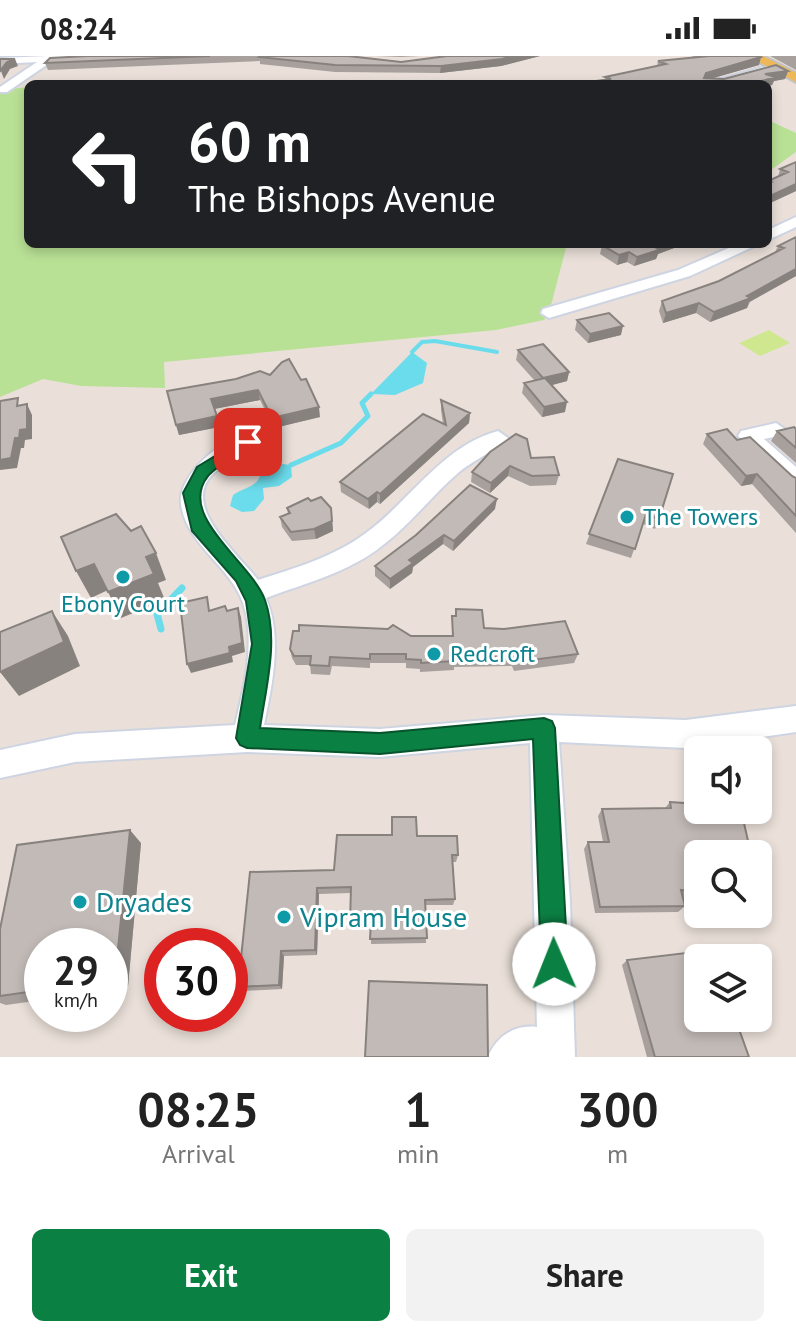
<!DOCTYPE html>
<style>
:root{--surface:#fff;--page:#f2f2f2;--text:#222;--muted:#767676;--accent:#0b8043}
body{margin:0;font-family:"PT Sans",sans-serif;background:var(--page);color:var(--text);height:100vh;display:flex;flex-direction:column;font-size:30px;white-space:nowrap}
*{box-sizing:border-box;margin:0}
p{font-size:26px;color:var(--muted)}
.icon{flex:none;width:44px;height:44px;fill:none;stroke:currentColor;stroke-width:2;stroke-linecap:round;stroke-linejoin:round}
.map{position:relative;height:1001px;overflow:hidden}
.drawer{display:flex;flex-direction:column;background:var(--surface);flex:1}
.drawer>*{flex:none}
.banner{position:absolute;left:24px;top:24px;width:748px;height:168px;border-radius:12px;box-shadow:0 4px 12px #0003;background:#202124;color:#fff;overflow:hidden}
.buttons{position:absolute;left:684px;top:680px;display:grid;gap:16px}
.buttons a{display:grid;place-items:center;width:88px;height:88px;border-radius:12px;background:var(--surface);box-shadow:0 4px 12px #0003;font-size:40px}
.speed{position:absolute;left:24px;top:872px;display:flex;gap:16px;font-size:40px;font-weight:700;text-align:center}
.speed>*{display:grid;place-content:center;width:104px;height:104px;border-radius:50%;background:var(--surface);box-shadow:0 4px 12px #0003;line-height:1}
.speed small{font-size:20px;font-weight:400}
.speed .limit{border:12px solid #d22;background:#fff;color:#111}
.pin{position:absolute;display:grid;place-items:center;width:68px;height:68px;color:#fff;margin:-34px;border-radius:16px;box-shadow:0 4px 12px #0006}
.me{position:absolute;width:88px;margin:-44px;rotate:359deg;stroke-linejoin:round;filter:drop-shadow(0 0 6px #0008)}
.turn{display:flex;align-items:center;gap:28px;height:168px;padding:0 32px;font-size:36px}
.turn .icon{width:104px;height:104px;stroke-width:2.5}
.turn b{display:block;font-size:56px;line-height:68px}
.eta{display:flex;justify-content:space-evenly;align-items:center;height:136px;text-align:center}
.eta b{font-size:48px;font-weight:700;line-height:56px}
.action{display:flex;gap:16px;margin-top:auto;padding:16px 32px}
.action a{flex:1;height:92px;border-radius:12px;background:var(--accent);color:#fff;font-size:32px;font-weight:700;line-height:92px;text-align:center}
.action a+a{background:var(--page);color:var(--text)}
.status{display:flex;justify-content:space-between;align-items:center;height:56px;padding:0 40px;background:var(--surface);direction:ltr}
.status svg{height:22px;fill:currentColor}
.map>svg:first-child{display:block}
</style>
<div class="status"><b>08:24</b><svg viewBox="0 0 49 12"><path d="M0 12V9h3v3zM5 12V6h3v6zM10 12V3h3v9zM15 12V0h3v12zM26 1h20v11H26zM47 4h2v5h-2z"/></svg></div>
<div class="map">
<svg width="796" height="1001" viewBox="0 0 796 1001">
<rect width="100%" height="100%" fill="#eae0d9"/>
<path fill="#b9e195" d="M28,31V188H567L549,257L544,264L496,274L164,306L165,332L81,330L43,323L0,341V34Z
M768,64L796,77V96L768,116Z"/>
<path fill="#cfe890" d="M769,274L790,287L760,300L739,287Z"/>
<path fill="#6bdcec" d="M412,296L427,307L423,327L395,339L371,338Z
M275,407L291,409L292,421L279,430L263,432L264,443L254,455L242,456L230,450L233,439C247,430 261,431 261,412Z"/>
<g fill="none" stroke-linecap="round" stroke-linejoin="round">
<path stroke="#6bdcec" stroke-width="4" d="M412,296L422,286L435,285L497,296"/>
<path stroke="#6bdcec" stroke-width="5" d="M291,409L341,387L368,360L362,347L371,338"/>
<path stroke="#6bdcec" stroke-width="7" d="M161,573L157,558L182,532"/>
<g stroke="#ced4e1" stroke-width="4">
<path id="minor" d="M48,0H120L115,3L51,6L7,36H0V31L37,6L0,8V2Z
M774,8L778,13L721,28H704Z
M796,161V171L768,184V174Z
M738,188H759L690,220L549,262L541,257L543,253L678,214Z
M776,367L786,374L783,379L764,383L796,411V431L788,428L738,380L741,375Z
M498,375L508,382C502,391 470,406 458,417C432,439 411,468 383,489C350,516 306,527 266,542C283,581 272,629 264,669L380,673L544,659L686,664L796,650V676L686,692L559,686L570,846L575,1001H488C496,981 514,968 537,971L530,687L380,701L247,696L75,706L0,722V694L75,678L235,669C244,631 256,585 243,547C231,511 186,488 181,448C177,419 228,374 255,381L258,386C248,401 225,405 212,419C181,451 239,499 258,524C295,512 334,501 366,477C410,445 442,390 498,375Z"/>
</g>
<g stroke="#c3c3c3" stroke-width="4">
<path id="major" d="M748,0H763L796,17V26Z"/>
</g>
<use href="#minor" fill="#fff" fill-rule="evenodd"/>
<use href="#major" fill="#eeb75a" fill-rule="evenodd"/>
</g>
<path fill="#a7a09d" d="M87,0H348L401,6L447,0H540L501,10L440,17L335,16L260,8V5L48,14L45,7Z
M376,0H420L401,1Z
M692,0H759L761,1L759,9L713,22L724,23L788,15L785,23L774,25L772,29L768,30V28L605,24V21L657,10L658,5L695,2Z
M770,0H796V14Z
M796,106V135L768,148V125L778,121L780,113Z
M796,181V220L750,246L747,252L710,266L696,257L663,267L659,255L662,245L719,225L775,196L778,190Z
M605,188H685L658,198L656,203L634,210L627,206L617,209L600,198L602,189Z
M577,264L621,279L588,287L575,274Z
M518,294L569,316L567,325L552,329L565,356L542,361L522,337L524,327L535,325L516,304Z
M236,323L320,361L274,372L260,344L214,353L219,371L179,379L176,369Z
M441,344L470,357L469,367L380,448L377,446L369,453L341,436L340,426L443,368L441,354Z
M796,373V407L771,385L777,375Z
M707,378L737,384L792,420L796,422V477L752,428L741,430L703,388Z
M531,402L559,419L556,429L530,430L508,420L490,437L471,426L472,416Z
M618,403L659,463L655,473L643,468L631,502L586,488Z
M287,452L332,462L333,475L316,483L292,485L282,471L280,461L288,458Z
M495,453L453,495L443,488L413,511L412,517L390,533L375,520V510Z
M456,553L484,572L578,598L574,607L514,615L512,610L454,611V614L420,616V613L406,612V607H370V612L332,610L330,619L311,618L310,609H296L292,602L290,593L411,580H452V560H455Z
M670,746L698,798V842L682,841L685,850L678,856L595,857L584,793L588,786H603L598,760L602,753L665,752Z
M417,780L458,799L456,806H452L455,843L453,849H425L426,887L371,888V870L351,871L350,866V837L319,838L317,899L284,900L282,933L242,935L238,931L250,816L334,814Z
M141,787L128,930L110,933V890H42V944L6,949L0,947V873Z
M627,904L749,1001H647L622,909Z"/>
<path fill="#88827f" d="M512,0H540L501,10L440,17L441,10Z
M761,1L759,9L703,25L706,17Z
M15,3L18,10L10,13L4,23L1,15L7,6Z
M788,15L785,23L774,25L772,29L768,30V28H752L765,18Z
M796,128V135L768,148V141Z
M662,188H685L658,198L656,203L634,210L637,201Z
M629,196L627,206L617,209L619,199Z
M796,213V220L749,246L747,252L710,266L714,256Z
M699,247L696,257L663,267L666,257Z
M623,270L621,279L588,287L590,278Z
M569,316L567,325L541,332L543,322Z
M258,334L260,344L214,353L211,343Z
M567,346L565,356L542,361L544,351Z
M27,348L32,359V383L25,384L24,392H21L17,412L0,414V404L20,374Z
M319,351L320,361L274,372L272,362Z
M470,357L469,367L380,448V438Z
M217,360L219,371L179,379L176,369Z
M510,410L508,420L490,437L491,427Z
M757,418L752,428L741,430L746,420Z
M377,436V446L369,453L368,443Z
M497,443L495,453L453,495L454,485Z
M331,452L333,475L316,483L314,473Z
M444,479L443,488L413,511L412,517L390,533V523L409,504Z
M156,497L166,524L158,527L165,544L121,562L108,536L146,501Z
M94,508L108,534L91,542L76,515Z
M238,552L241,561L245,596L232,600L233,606L191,617L187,608L229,591Z
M52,555L68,580L80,610L19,640L0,616Z
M130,774L141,787L128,930L115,922Z
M317,832L319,838L317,899L315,894Z
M281,895L284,900L282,933L279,929Z"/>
<path fill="#c2bab6" stroke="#88827f" stroke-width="2" d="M87,0H210L45,7L50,2Z
M260,0H348L401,6L447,0H512L502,3L441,10L335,9L259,1Z
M709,0H759L761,1L706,17L704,22L724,23L776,9L788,15L765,18L775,21L752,28H573L611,23L605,21L666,8L658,5Z
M0,3H15L7,6L0,15Z
M796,106V128L768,141V127L771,126L768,125L788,116L780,113Z
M796,181V213L747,240L751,242L714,256L699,247L666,257L662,245L719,225L784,192L778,190Z
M605,188H662L655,191L659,194L637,201L629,196L619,199L602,189Z
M609,257L623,270L590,278L577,264Z
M543,288L569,316L543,322L518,294Z
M289,303L301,324L306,323L319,351L272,362L258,334L211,343L217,360L176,369L167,335L236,323L260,315L270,319L282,306Z
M545,322L567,346L544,351L524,327Z
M18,342L17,350L27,348V373L20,374L19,382H15L11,402L0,404V345Z
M441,344L470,357L380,438L377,436L368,443L340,426L423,358L446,369Z
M794,371L796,373V392L777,375Z
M727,373L737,384L750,381L792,420L796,422V460L757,418L746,420L707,378Z
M516,378L527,383L531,402L554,401L559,419L532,420L510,410L491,427L472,416L490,396Z
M618,403L673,418L659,463L646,458L635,493L589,478Z
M470,429L497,443L454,485L444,479L409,504L413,507L390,523L375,510L416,479Z
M321,441L331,452L332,465L314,473L291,476L280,461L290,457L287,452L308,442L311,445Z
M116,458L131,475L141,470L156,497L146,501L154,518L108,536L94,508L76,515L61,481Z
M207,541L209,555L225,550L227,555L238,552L242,587L229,591L230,597L187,608L180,547Z
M456,553L482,554L484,572L504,573L565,565L578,598L516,606L515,601L454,602L455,605L421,607V604L406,603V598H370V603L330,601L329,610L310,609L311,600H294L290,593L293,575H299V569L388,573L393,569L411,580H453L452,560H456Z
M52,555L64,586L0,616V576Z
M670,746L698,748V754H741L751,798H698V836L681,834L685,850L600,851L588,786H609L602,753L671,752Z
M392,761H416L417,780H457L458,799H452L455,843L425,844L427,882L370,883L371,865L350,866L351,831L317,832L315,894L281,895L279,929L238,931L250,816L334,814L337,779H392Z
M130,774L115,922L110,923V890H42V934L0,940V873L17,789Z
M758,825L762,840H758Z
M711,894L714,902H698V962H735L749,1001H655L627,904Z
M369,925L487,929L488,1001H365Z"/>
<path fill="#0b8043" stroke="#07532c" stroke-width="2" d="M248,380L256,386L254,389C240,398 218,408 208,420C176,460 252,507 265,544C279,584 266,631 260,672L380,677L544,662L552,665L555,672L568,908L564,918L554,922L545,918L541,908L533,683L380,698L247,692L240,689L236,682L252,588L246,545L236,525L192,475L183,437L197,411Z"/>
<g fill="#0f9aa8" stroke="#fff" stroke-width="3">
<circle cx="627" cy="461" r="8"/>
<circle cx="123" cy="521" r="8"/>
<circle cx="434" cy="598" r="8"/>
<circle cx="80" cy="846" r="8"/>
<circle cx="284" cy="861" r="8"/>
</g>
<g text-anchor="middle" stroke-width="6" stroke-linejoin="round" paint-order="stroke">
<g font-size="24" fill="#0d838f" stroke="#fff" text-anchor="start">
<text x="643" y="469">The Towers</text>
<text x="123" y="556" text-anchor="middle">Ebony Court</text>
<text x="450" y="606">Redcroft</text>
</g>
<g font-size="28" fill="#0d838f" stroke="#fff" text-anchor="start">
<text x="96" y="856">Dryades</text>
<text x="300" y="871">Vipram House</text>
</g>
</g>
</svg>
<div class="buttons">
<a><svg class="icon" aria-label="sound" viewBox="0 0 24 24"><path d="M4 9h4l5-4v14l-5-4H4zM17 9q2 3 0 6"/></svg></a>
<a><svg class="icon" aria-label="search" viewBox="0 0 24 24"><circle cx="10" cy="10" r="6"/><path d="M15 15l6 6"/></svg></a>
<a><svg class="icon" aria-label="layers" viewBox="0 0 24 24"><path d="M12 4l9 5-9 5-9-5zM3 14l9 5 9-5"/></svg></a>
</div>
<div class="speed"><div>29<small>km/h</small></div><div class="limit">30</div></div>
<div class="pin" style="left:248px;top:386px;background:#d93025"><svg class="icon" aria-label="arrive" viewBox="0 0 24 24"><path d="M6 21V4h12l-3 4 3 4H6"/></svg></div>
<svg class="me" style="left:554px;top:908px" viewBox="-20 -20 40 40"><circle r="19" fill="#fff"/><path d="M0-13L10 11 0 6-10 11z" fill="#0b8043"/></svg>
<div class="banner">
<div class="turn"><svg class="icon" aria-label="left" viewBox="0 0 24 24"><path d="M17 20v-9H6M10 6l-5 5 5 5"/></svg><div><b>60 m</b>The Bishops Avenue</div></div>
</div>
</div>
<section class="drawer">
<div class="eta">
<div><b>08:25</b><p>Arrival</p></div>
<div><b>1</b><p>min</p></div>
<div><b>300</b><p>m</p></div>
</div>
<div class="action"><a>Exit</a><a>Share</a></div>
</section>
